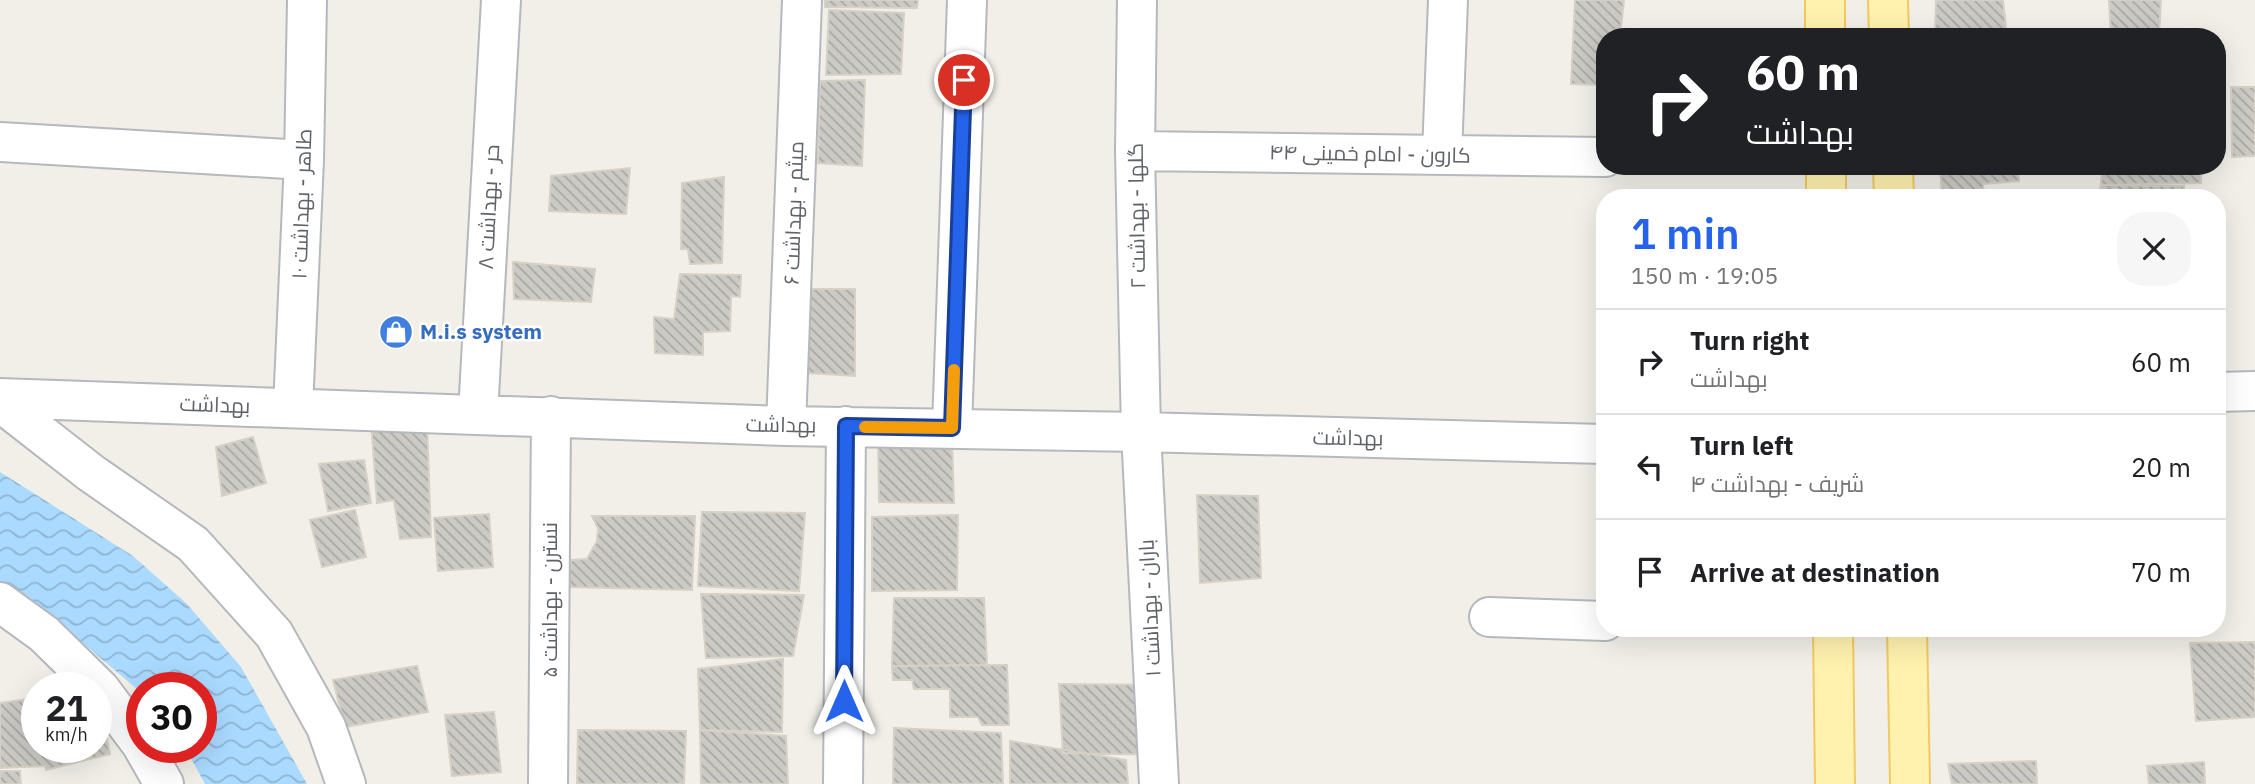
<!DOCTYPE html>
<meta charset="utf-8">
<style>
:root{--surface:#fff;--page:#f6f6f6;--text:#202124;--muted:#757577;--line:#e0e0e0;--accent:#2563eb}
body{margin:0;font-family:"IBM Plex Sans",Cairo,sans-serif;background:var(--page);color:var(--text);height:100vh;display:flex;flex-direction:column;font-size:26px;white-space:nowrap}
*{box-sizing:border-box;margin:0}
p{font-size:23px;color:var(--muted)}
.icon{flex:none;width:38px;height:38px;fill:none;stroke:currentColor;stroke-width:2;stroke-linecap:round;stroke-linejoin:round}
.map{position:relative;flex:1;overflow:hidden}
.drawer{position:absolute;left:1596px;top:189px;width:630px;height:448px;display:flex;flex-direction:column;background:var(--surface);border-radius:28px;box-shadow:0 7px 28px #0002}
.drawer>*{flex:none}
.banner{position:absolute;left:1596px;top:28px;width:630px;height:147px;border-radius:28px;box-shadow:0 7px 28px #0002;background:#202124;color:#fff;overflow:hidden}
.speed{position:absolute;left:21px;top:672px;display:flex;gap:14px;font-size:35px;font-weight:700;text-align:center}
.speed>*{display:grid;place-content:center;width:91px;height:91px;border-radius:50%;background:var(--surface);box-shadow:0 7px 28px #0002;line-height:1}
.speed small{font-size:18px;font-weight:400}
.speed .limit{border:10px solid #d22;background:#fff;color:#111}
.pin{position:absolute;display:grid;place-items:center;width:60px;height:60px;color:#fff;margin:-30px;border:4px solid #fff;border-radius:50%;box-shadow:0 2px 7px #0007}
.me{position:absolute;width:77px;margin:-38px;rotate:0deg;stroke-linejoin:round;filter:drop-shadow(0 0 5px #0008)}
.turn{display:flex;align-items:center;gap:24px;height:147px;padding:0 35px;font-size:32px}
.turn .icon{width:91px;height:91px;stroke-width:2.5}
.turn b{display:block;font-size:49px;line-height:60px}
.round{display:grid;place-items:center;flex:none;width:74px;height:74px;border-radius:28px;background:var(--page)}
.overview{display:flex;align-items:center;justify-content:space-between;height:119px;padding:0 35px}
h1{font-size:42px;font-weight:600;line-height:52px;color:var(--accent)}
ul{padding:0;list-style:none}
li{display:flex;align-items:center;gap:21px;height:105px;padding:0 35px;border-top:2px solid var(--line)}
li div{flex:1}
li b{display:block;font-size:26px}
li em{font-style:normal}
.map>svg:first-child{display:block}
</style>
<div class="map">
<svg width="2255" height="784" viewBox="0 0 2255 784">
<defs>
<pattern id="water-waves" width="16" height="10" patternUnits="userSpaceOnUse" patternTransform="scale(1.75)"><rect width="16" height="10" fill="#aadaff"/><path d="M0 5q4-4 8 0t8 0" fill="none" stroke="#8eb4d2"/></pattern>
<pattern id="building-back-hatch" width="6" height="6" patternUnits="userSpaceOnUse" patternTransform="scale(1.75)"><rect width="6" height="6" fill="#cccac5"/><path d="M-1 5l2 2M0 0l6 6M5-1l2 2" fill="none" stroke="#a9a8a4"/></pattern>
</defs>
<rect width="100%" height="100%" fill="#f1efe8"/>
<path fill="url(#water-waves)" d="M0,472L133,556L187,604L241,667L307,784H205L193,762L182,747H201V688H142V695L137,689L71,633L0,584Z"/>
<path fill="url(#building-back-hatch)" stroke="#d6d1c6" stroke-width="2" d="M825,0H918L917,8L825,7Z
M1575,0H1624L1620,37H1605V85L1571,84Z
M1936,0H2003L2007,37H1935Z
M2109,0H2161L2159,37H2111Z
M829,10L904,13L901,74L826,75Z
M865,80L862,166L818,163L820,81Z
M2231,87H2255V156L2232,157Z
M1940,166H2018L2019,181L1983,184L1984,198H1942Z
M2102,166H2201V183L2101,185Z
M630,168L626,214L549,211L551,176Z
M724,177L722,263L690,264L688,249H681L682,183Z
M2101,185L2184,186V198H2097Z
M513,262L595,269L591,302L514,299Z
M680,274L741,275L740,297L731,296L730,331L703,332V355L655,353L654,317L674,319Z
M809,289H855V376L808,373Z
M371,421L427,422L431,537L400,539L394,500L377,503Z
M878,436L952,441L954,503L879,502Z
M253,437L266,483L222,496L216,447Z
M364,460L371,503L328,511L319,464Z
M1197,495L1258,496L1261,578L1200,583Z
M355,510L366,557L322,567L310,520Z
M702,512L805,513L799,591L698,586Z
M489,514L493,567L438,571L434,518Z
M958,515L957,590L872,591V517Z
M592,516H695L692,590L568,587L571,560L587,559L597,541L598,528Z
M701,594L804,595L793,656L706,658Z
M894,598H984L987,665L892,666Z
M1958,628H2004V633L1959,635Z
M2255,642V717L2196,721L2190,643Z
M783,659L782,732L700,730L698,669Z
M1007,665L1009,725H982L978,717H950V689H914L912,680H893L892,666Z
M417,666L428,712L345,727L333,680Z
M1059,684L1163,685L1168,755L1063,753Z
M37,698V747H96V737L106,734L110,754L46,770L45,766L0,768V703Z
M494,712L501,772L452,776L445,715Z
M894,728L1001,733L1003,784H893Z
M578,730L686,731L684,784H577Z
M700,730L786,736L788,784H701Z
M1010,741L1126,760L1128,784H1010Z
M2036,761L2037,784H1952L1948,764Z
M2204,762L2205,784H2149L2147,766Z
M0,771H20L21,784H0Z"/>
<g fill="none" stroke-linecap="round" stroke-linejoin="round">
<g stroke="#b5b8bc" stroke-width="42">
<path id="minor" d="M1137,0L1135,151L1141,432L1159,784
M0,142L304,160
M1135,151L1605,157
M1442,154L1448,0
M2217,392L2255,391
M0,398L786,426L1141,432L1605,444
M0,402L91,473L193,544L274,634L326,727L346,784
M293,408L304,160L307,0
M478,414L501,0
M786,426L802,0
M952,428L967,0
M0,602L44,634L100,689L142,745
M1489,617L1605,621
M143,747L164,784
M548,784L551,416
M843,784L846,426"/>
</g>
<g stroke="#f2c960" stroke-width="42">
<path id="primary" d="M1825,0V37
M1888,0L1889,37
M1826,166V198
M1893,166L1894,198
M1833,628L1835,784
M1907,628L1910,784"/>
</g>
<use href="#minor" stroke="#fff" stroke-width="38"/>
<use href="#primary" stroke="#fff2af" stroke-width="38"/>
</g>
<g fill="none" stroke-linecap="round" stroke-linejoin="round">
<g stroke="#184099" stroke-width="18">
<path id="route" d="M844,701L846,426L952,428L964,80"/>
</g>
<use href="#route" stroke="#2563eb" stroke-width="12"/>
<path stroke="#f59e0b" stroke-width="12" d="M865,427L952,428L954,370"/>
</g>
<defs>
<g id="shop-disc" transform="scale(1.75)"><circle r="9.5" fill="#3f7fe0" stroke="#fff"/><path d="M-5-2.5h2.3a2.7 3.5 0 0 1 5.4 0H5L5.5 6h-11ZM-1.5-2.5h3a1.5 2.3 0 0 0-3 0Z" fill="#fff"/></g>
</defs>
<g fill-rule="evenodd">
<use href="#shop-disc" x="396" y="332"/>
</g>
<g text-anchor="middle" stroke-width="5" stroke-linejoin="round" paint-order="stroke">
<g font-size="21" fill="#5f6368" stroke="#fff">
<text transform="translate(1370 154) rotate(1)" y="7">کارون - امام خمینی ۴۴</text>
<text transform="translate(302 204) rotate(-88)" y="7">طاهر - بهداشت ۱۰</text>
<text transform="translate(489 207) rotate(-87)" y="7">حر - بهداشت ۸</text>
<text transform="translate(794 213) rotate(-88)" y="7">میثم - بهداشت ۶</text>
<text transform="translate(1137 216) rotate(-91)" y="7">گلها - بهداشت ۲</text>
<text transform="translate(215 405) rotate(2)" y="7">بهداشت</text>
<text transform="translate(781 425) rotate(1)" y="7">بهداشت</text>
<text transform="translate(1348 438) rotate(1)" y="7">بهداشت</text>
<text transform="translate(550 600) rotate(-90)" y="7">نسترن - بهداشت ۵</text>
<text transform="translate(1150 608) rotate(-93)" y="7">باران - بهداشت ۱</text>
</g>
<g font-size="21" font-weight="bold" fill="#366cbe" stroke="#fff" text-anchor="start">
<text x="420" y="339">M.i.s system</text>
</g>
</g>
</svg>
<div class="speed"><div>21<small>km/h</small></div><div class="limit">30</div></div>
<div class="pin" style="left:964px;top:80px;background:#d93025"><svg class="icon" aria-label="arrive" viewBox="0 0 24 24"><path d="M6 21V4h12l-3 4 3 4H6"/></svg></div>
<svg class="me" style="left:844px;top:701px" viewBox="-20 -20 40 40"><path d="M0-17L14 15 0 8-14 15z" fill="#2563eb" stroke="#fff" stroke-width="4"/></svg>
<div class="banner">
<div class="turn"><svg class="icon" aria-label="right" viewBox="0 0 24 24"><path d="M7 20v-9h11M14 6l5 5-5 5"/></svg><div><b>60 m</b>بهداشت</div></div>
</div>
<section class="drawer">
<div class="overview"><div><h1>1 min</h1><p>150 m · 19:05</p></div><a class="round"><svg class="icon" aria-label="close" viewBox="0 0 24 24"><path d="M6 6l12 12M18 6L6 18"/></svg></a></div>
<ul>
<li><svg class="icon" aria-label="right" viewBox="0 0 24 24"><path d="M7 20v-9h11M14 6l5 5-5 5"/></svg><div><b>Turn right</b><p>بهداشت</p></div><em>60 m</em></li>
<li><svg class="icon" aria-label="left" viewBox="0 0 24 24"><path d="M17 20v-9H6M10 6l-5 5 5 5"/></svg><div><b>Turn left</b><p>شریف - بهداشت ۴</p></div><em>20 m</em></li>
<li><svg class="icon" aria-label="arrive" viewBox="0 0 24 24"><path d="M6 21V4h12l-3 4 3 4H6"/></svg><div><b>Arrive at destination</b></div><em>70 m</em></li>
</ul>
</section>
</div>
